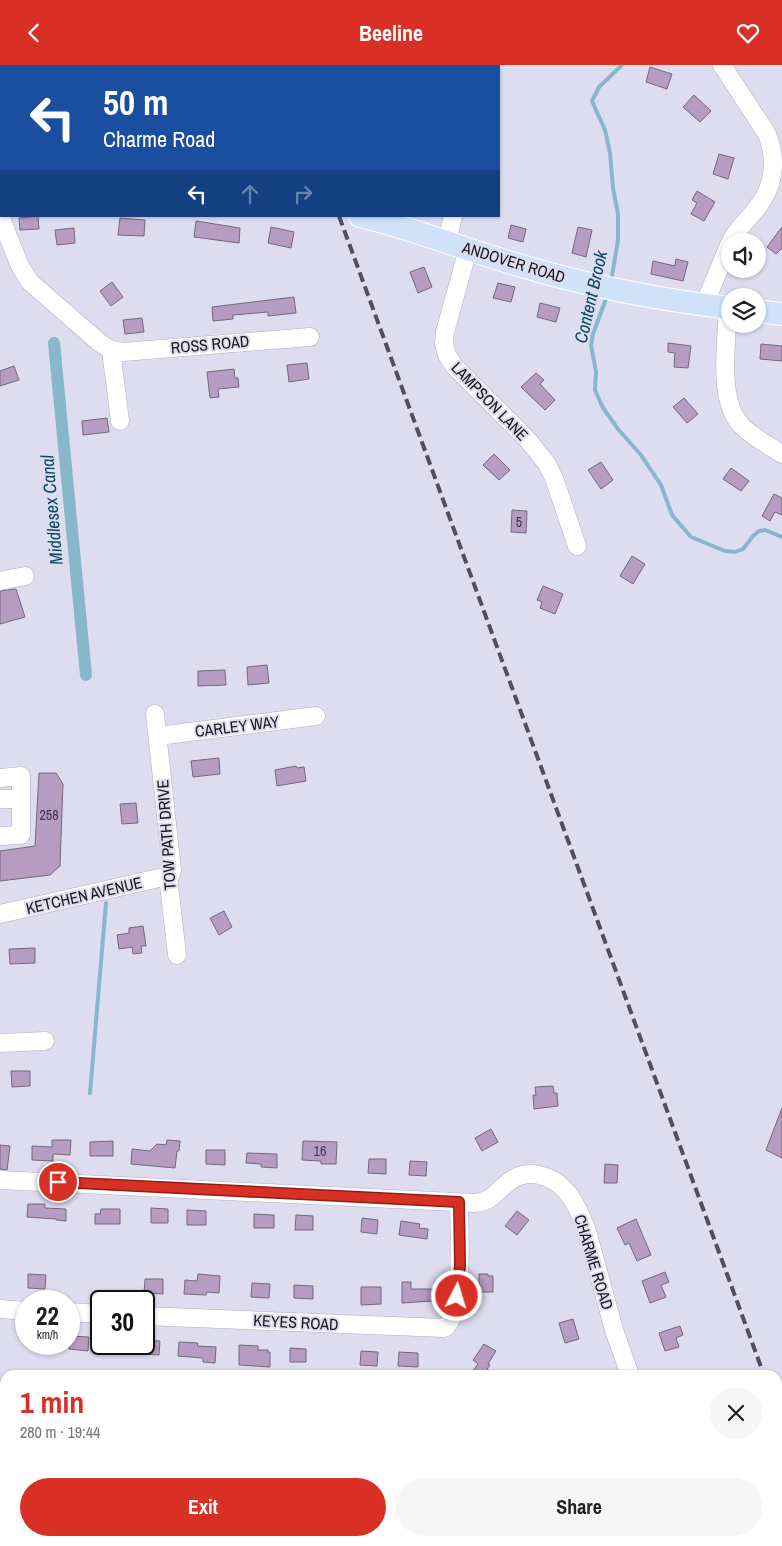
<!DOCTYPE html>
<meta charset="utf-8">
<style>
:root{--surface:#fff;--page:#f6f6f6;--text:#202124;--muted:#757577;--accent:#d93025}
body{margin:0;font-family:"Archivo Narrow",sans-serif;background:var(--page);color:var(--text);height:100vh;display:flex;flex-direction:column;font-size:19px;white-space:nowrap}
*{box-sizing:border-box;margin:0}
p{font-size:16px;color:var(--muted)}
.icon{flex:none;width:28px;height:28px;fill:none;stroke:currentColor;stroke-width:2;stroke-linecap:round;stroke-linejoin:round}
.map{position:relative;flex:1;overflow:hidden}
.drawer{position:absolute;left:0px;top:1305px;width:782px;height:176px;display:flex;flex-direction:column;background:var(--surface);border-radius:15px 15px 0 0;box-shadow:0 1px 4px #0004}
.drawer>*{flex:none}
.banner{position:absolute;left:0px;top:0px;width:500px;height:152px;box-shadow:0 1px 4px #0004;background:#1a4fa0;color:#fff;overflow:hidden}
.fabs{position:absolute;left:721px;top:168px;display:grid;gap:10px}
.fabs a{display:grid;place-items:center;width:45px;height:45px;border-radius:50%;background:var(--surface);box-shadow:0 1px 4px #0004;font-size:25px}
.speed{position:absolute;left:15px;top:1225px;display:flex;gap:10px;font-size:25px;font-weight:700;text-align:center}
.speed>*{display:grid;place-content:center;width:65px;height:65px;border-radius:50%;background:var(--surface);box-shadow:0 1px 4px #0004;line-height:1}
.speed small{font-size:12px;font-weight:400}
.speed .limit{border:2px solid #111;border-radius:8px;background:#fff;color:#111}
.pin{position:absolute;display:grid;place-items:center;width:42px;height:42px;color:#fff;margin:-21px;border:2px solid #fff;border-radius:50%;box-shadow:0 1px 5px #0007}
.me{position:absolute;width:55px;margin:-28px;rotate:5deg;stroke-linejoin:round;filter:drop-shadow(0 0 4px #0008)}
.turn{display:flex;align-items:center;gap:18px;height:105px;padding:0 20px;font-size:22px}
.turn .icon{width:65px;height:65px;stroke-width:2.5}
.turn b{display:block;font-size:35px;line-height:42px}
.lanes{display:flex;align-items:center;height:48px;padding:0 20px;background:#0003;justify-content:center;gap:25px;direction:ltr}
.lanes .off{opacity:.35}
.round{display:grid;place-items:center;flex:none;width:52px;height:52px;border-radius:26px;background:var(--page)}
.summary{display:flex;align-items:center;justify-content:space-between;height:85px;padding:0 20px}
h1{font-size:30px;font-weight:800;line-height:38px;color:var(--accent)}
.button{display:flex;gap:10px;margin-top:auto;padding:10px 20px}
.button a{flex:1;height:58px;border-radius:30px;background:var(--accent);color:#fff;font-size:20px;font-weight:800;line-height:58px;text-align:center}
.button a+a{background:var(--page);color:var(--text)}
header{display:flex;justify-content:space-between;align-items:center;height:65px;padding:0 20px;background:var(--accent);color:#fff;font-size:22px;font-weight:800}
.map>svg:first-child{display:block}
</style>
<header><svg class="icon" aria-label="back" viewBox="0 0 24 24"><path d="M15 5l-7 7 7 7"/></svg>Beeline<svg class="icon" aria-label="heart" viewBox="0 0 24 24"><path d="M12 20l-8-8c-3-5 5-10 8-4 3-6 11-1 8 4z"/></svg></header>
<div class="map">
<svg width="782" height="1481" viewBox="0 0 782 1481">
<rect width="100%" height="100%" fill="#deddef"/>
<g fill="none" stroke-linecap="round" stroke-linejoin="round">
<path stroke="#88b7cc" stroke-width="4" d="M611,217L618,175V149L613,123L610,88L605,65L592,36L599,22L622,0
M607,231L593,269L591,280L596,307L595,325L603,343L618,364L641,390L661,420L672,450L691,472L725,486L735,487L743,484L753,471L759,466L765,465L782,472
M90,1028L106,838"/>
<path stroke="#88b7cc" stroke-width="12" d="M54,278L86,610"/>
</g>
<path fill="#b69cc0" stroke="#736977" d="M650,2L672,9L667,24L646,17Z
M694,30L711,46L700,57L683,42Z
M719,89L734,93L728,114L713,109Z
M697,126L715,137L704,156L691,149L697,138L692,135Z
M38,151L39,164L20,165L19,153Z
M120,153L145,155L144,171L118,170Z
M196,156L240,163L239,178L194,172Z
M511,160L526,164L523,177L508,173Z
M271,162L294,167L291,183L268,178Z
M578,162L592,165L586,192L572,188Z
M782,162V184H781L776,189L767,182Z
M74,163L75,178L57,180L55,165Z
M676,194L688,197L683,216L651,209L653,196L675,201Z
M424,202L432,222L418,228L410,207Z
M112,217L123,232L111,241L100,226Z
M498,218L515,222L511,237L493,233Z
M294,232L296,248L268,251V247L233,250V254L213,256L212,242Z
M540,238L560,243L556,257L537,252Z
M142,253L144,267L125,269L123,255Z
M668,278L691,281L688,303L674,302L675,288L668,287Z
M761,279L782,281V296L760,294Z
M307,298L309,314L289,317L287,300Z
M14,301L19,315L0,321V306Z
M234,304L235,313H238L239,322L218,324L219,332L210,333L207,307Z
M536,308L544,315L540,319L555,335L545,345L521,322Z
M684,333L698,349L687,358L673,342Z
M107,353L109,367L83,370L82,356Z
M494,389L510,405L499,415L483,400Z
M601,397L613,415L601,424L588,405Z
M731,403L749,416L741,426L723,414Z
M774,429L782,433V450L775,447L770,456L762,451Z
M512,445L527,446L526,468L511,467Z
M632,491L645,499L633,519L620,511Z
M543,521L563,529L555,549L540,543L542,537L537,535Z
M16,524L25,552L0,559V526Z
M267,600L269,618L248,620L247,602Z
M225,605L226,620L198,621V606Z
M219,693L220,709L193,712L191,696Z
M296,701L297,703L304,702L306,716L277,721L275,705Z
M39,708H56L63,719L60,801L50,810L0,816V786L35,781Z
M136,738L138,758L122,759L120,739Z
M224,846L232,862L219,870L210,853Z
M143,861L146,881H141L142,888L133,889L132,882L119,884L117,870L129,868V863Z
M35,883V898L10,899L9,884Z
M11,1006H30V1021L12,1022Z
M553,1021L554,1028H557L558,1041L534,1044L533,1030H536L535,1022Z
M782,1043V1093L766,1085Z
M491,1064L498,1077L482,1086L475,1073Z
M52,1075H71L70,1090L53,1089V1096L32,1095V1081L52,1082Z
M167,1075L180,1076L179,1086H177L175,1103L131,1099L132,1084L150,1086L157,1079L166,1080Z
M113,1076V1091H90V1077Z
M303,1076L337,1077L336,1099H321V1096L302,1095Z
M0,1080L10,1081L7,1105L0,1104Z
M206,1085H225V1100L206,1099Z
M247,1088L277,1089V1103L261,1102V1099L246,1098Z
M369,1094H386V1109L368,1108Z
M410,1096L427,1097L426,1111L409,1110Z
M605,1099L618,1100L617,1118H604Z
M28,1139H45V1143L66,1144V1156L56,1155V1154L27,1152Z
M151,1143L168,1144V1158H151Z
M101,1144H120V1159H95V1149H100Z
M187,1145L206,1146V1160H187Z
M517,1146L529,1155L517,1170L505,1161Z
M254,1149L274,1150V1163H254Z
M296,1150L313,1151V1165H295Z
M362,1153L378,1155L377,1169L361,1167Z
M636,1154L651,1190L637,1196L629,1178L625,1180L617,1163Z
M401,1156L420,1159L419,1163L428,1164L427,1174L399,1170Z
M665,1207L669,1217L661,1220L666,1232L650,1238L642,1216Z
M28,1209L46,1210L45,1224L28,1223Z
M198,1209L220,1211L219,1228L207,1227L206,1230L184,1229L185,1215L197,1216Z
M479,1209H488V1211H493V1227H479Z
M145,1214H163V1229L144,1228Z
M402,1217H411V1224H433V1236L402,1238Z
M252,1218L270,1219L269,1233L251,1232Z
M294,1220L313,1221V1234L294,1233Z
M361,1222H381V1239L361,1240Z
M573,1254L579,1274L565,1278L559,1258Z
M680,1261L683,1270L676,1273L679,1282L665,1286L659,1268Z
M70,1271L89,1272L88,1286L69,1284Z
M144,1275L160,1276L159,1290L141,1289Z
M179,1277L198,1278L197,1281L216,1282L215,1298L203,1297V1293L178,1291Z
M484,1279L496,1286L488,1299L490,1300L487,1304L496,1310H478L473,1306L478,1299L473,1295Z
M239,1280L258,1281V1285H268V1287H270V1302L239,1300Z
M290,1283L306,1284V1297H290Z
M361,1286L378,1287L377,1301L360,1300Z
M399,1287L418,1288V1302L398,1301Z"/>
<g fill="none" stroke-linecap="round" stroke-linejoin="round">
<g stroke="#aeaebf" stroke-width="19">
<path id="minor" d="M428,0V1
M722,0L767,69C776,92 775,115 762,136C753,150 739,161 731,176
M0,151L20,201L30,217L100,278L111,285L120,356
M447,177L453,151
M468,184L445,267L444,279L447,290L454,301L528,375L547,399L554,413L577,481
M704,240L730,178
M728,243C727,276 717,335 741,360C752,372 768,380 782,389
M111,285L123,287L310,272
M0,516L25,511
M155,649L172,805L171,809L168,811L177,890
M158,671L316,651
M0,713L21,711V770L0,771
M0,734H21
M0,849L168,811
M0,978L45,976
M0,1115L475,1138C495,1136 498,1123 513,1114C521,1109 530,1108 539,1110C567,1116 578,1142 587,1166L614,1265L630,1310
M0,1244L26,1246
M69,1247L101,1249
M144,1251L444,1263C465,1250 459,1162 459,1137
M0,1379L5,1381
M427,1476L431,1481
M696,1476L698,1481
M589,1481L601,1476"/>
</g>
<g stroke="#fff" stroke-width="24">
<path id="major" d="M0,128H1
M360,151C408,162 452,180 499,194C574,218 652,234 730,243
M758,246L782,249"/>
</g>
<use href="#minor" stroke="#fff" stroke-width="18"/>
<use href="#major" stroke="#d0e2fa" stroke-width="22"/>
<path stroke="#51505a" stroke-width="4" stroke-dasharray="10 5" stroke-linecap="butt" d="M283,0L284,1
M291,0L292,1
M339,151L764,1310
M778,1326L782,1338
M778,1347L782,1360"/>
</g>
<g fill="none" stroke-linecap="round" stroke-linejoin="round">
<g stroke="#8d1f18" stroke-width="12">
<path id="route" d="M58,1117L459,1137L460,1201L457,1231"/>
</g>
<use href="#route" stroke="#d93025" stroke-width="9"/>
</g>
<g text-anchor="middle" stroke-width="4" stroke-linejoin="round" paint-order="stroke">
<g font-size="14" fill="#403846">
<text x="519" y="462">5</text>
<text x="49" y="755">258</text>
<text x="320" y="1091">16</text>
</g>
<g font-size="16" fill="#18171e" stroke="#deddef">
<text transform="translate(514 197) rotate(17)" y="6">ANDOVER ROAD</text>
<text transform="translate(210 279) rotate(-5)" y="6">ROSS ROAD</text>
<text transform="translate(490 336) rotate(46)" y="6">LAMPSON LANE</text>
<text transform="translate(237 661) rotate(-7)" y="6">CARLEY WAY</text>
<text transform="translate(166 770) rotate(-94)" y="6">TOW PATH DRIVE</text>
<text transform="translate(84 830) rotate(-13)" y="6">KETCHEN AVENUE</text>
<text transform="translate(594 1197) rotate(73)" y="6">CHARME ROAD</text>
<text transform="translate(296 1257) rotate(3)" y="6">KEYES ROAD</text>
</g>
<g font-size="18" font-style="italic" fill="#064960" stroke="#deddef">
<text transform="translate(591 232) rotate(-77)" y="6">Content Brook</text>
<text transform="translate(52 445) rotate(-95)" y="6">Middlesex Canal</text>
</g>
</g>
</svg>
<div class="fabs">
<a><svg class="icon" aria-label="sound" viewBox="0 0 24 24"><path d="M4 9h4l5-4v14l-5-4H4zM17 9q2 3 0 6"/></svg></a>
<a><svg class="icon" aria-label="layers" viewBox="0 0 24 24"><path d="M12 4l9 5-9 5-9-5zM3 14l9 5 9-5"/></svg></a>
</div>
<div class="speed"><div>22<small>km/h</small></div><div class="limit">30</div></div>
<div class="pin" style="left:58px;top:1117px;background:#d93025"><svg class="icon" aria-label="arrive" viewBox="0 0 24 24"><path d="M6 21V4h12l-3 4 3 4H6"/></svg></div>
<svg class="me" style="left:457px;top:1231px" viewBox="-20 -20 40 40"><circle r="17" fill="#d93025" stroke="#fff" stroke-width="3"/><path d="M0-11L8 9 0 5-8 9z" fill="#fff"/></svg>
<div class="banner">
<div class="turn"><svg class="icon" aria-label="left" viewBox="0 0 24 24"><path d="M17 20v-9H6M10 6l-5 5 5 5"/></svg><div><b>50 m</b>Charme Road</div></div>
<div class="lanes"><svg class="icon" aria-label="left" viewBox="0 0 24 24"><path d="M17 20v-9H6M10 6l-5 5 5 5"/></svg><svg class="icon off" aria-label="ahead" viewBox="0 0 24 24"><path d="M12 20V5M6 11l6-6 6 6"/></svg><svg class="icon off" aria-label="right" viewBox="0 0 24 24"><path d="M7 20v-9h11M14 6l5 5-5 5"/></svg></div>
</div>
<section class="drawer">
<div class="summary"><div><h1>1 min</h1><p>280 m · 19:44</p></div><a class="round"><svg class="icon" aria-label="close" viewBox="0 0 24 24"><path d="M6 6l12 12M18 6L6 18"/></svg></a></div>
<div class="button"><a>Exit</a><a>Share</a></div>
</section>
</div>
